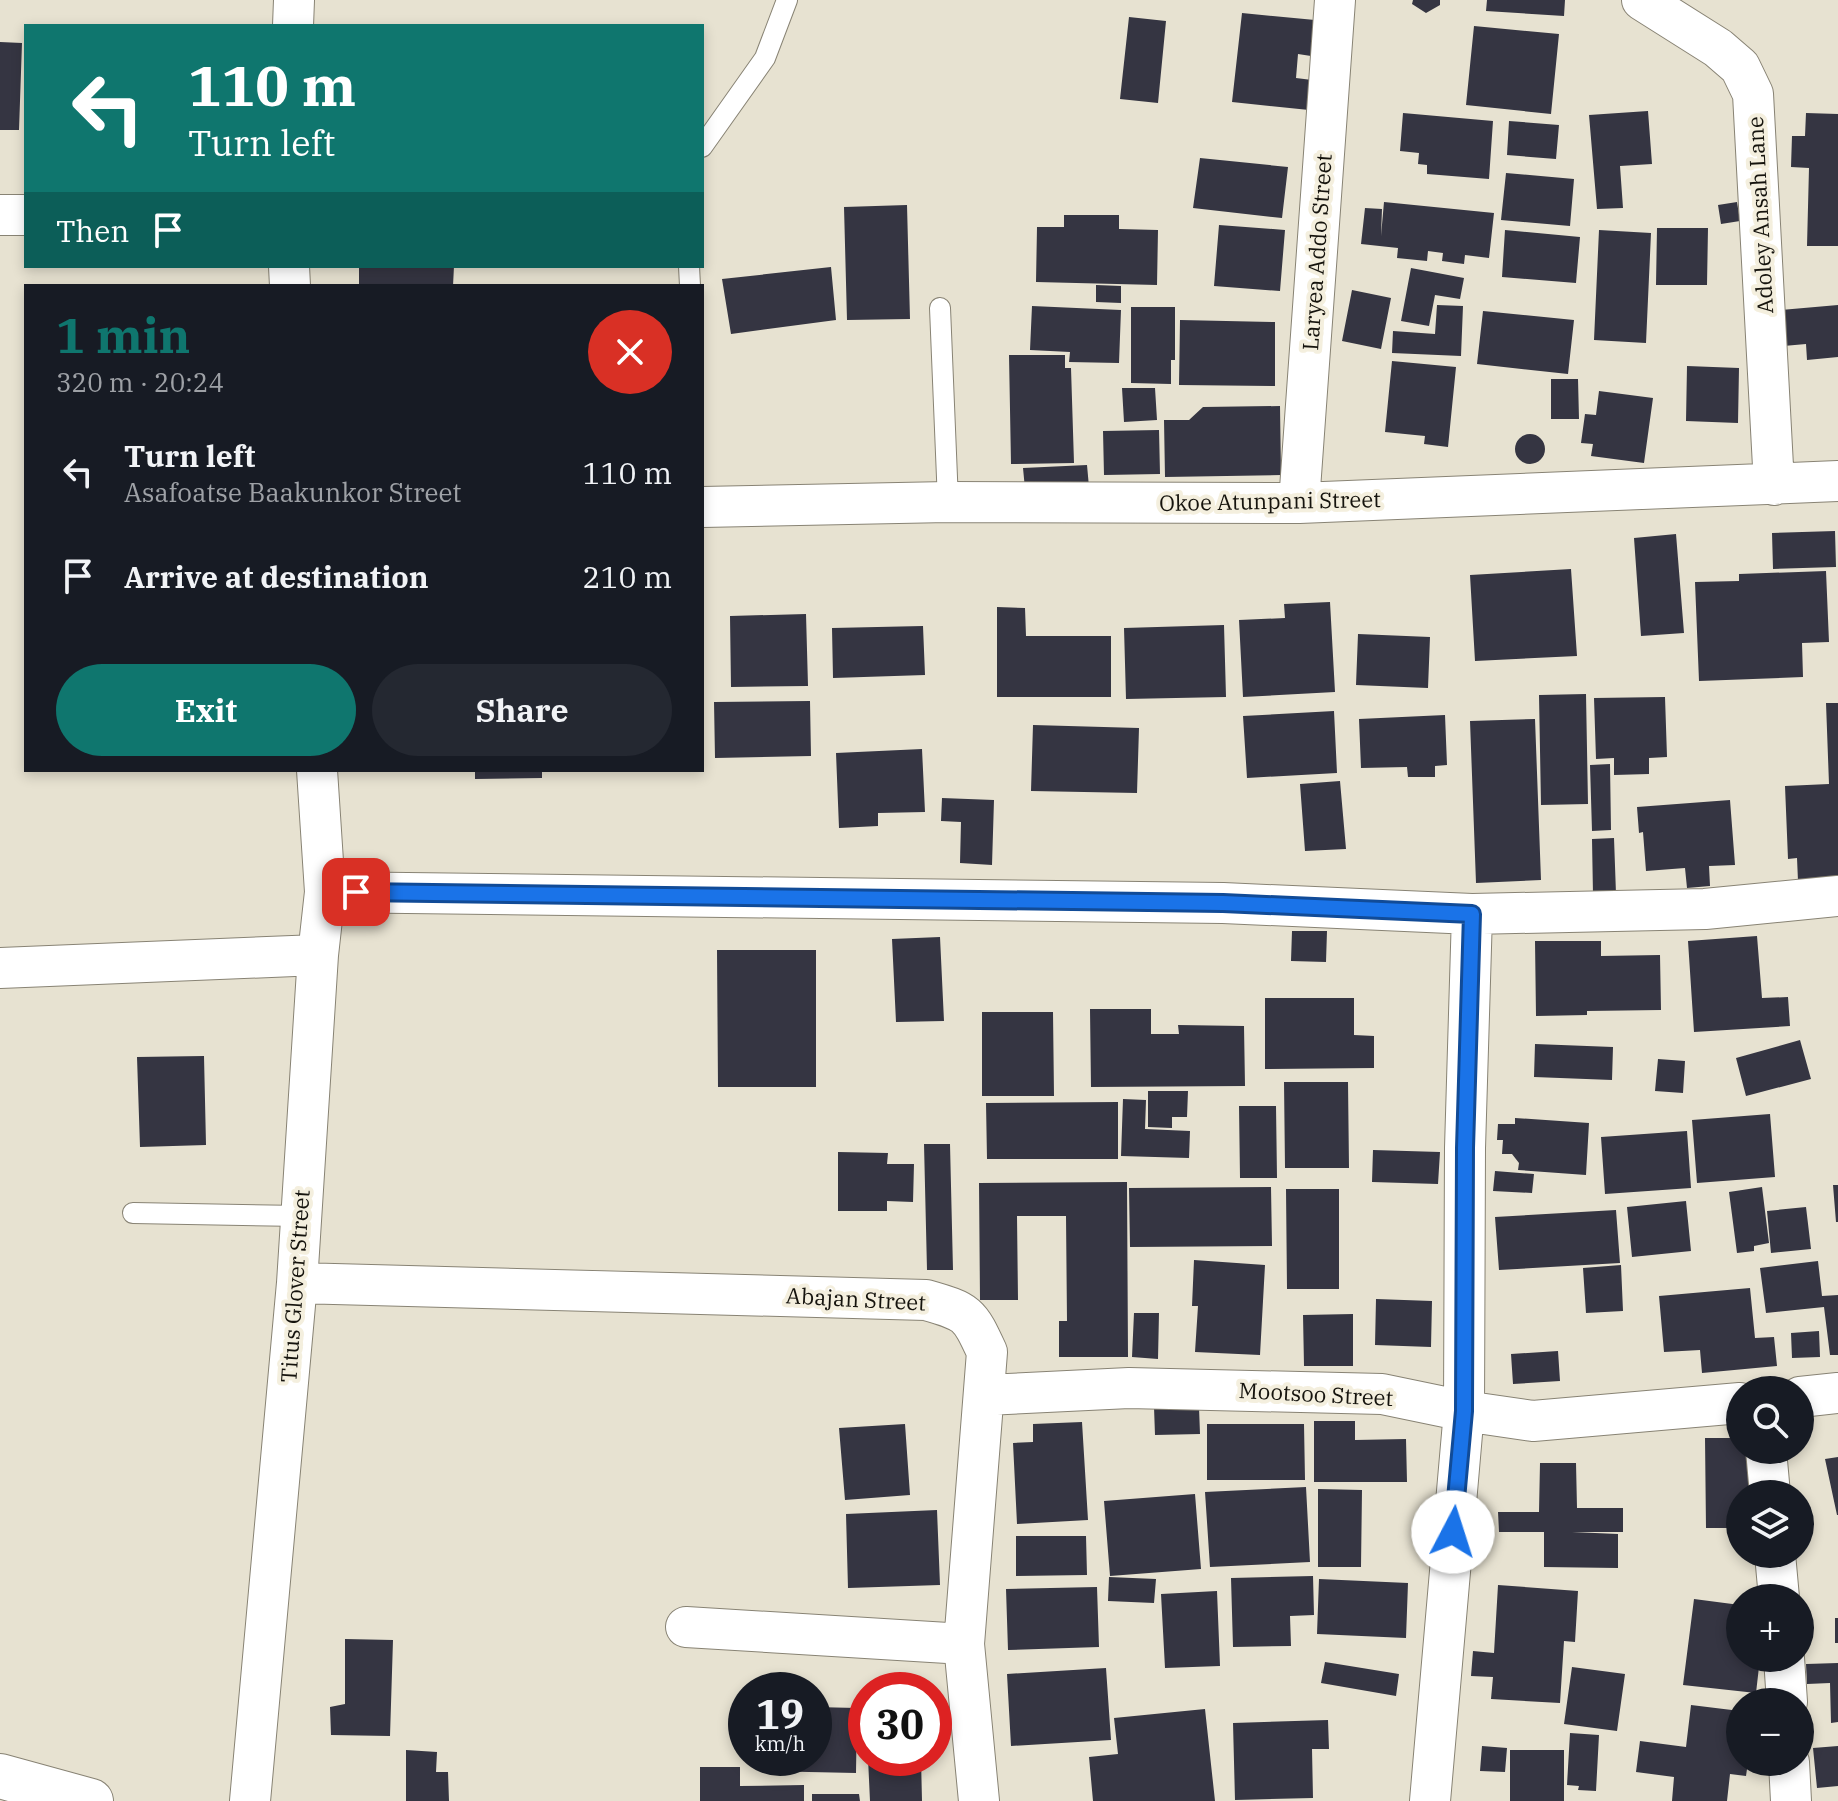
<!DOCTYPE html>
<meta charset="utf-8">
<style>
:root{--surface:#171b24;--page:#242831;--text:#f1f3f6;--muted:#9ea1a6;--accent:#0f766e}
body{margin:0;font-family:"IBM Plex Serif",serif;background:var(--page);color:var(--text);height:100vh;display:flex;flex-direction:column;font-size:30px;white-space:nowrap}
*{box-sizing:border-box;margin:0}
p{font-size:26px;color:var(--muted)}
.icon{flex:none;width:44px;height:44px;fill:none;stroke:currentColor;stroke-width:2;stroke-linecap:round;stroke-linejoin:round}
.map{position:relative;flex:1;overflow:hidden}
.side{position:absolute;left:24px;top:284px;width:680px;height:488px;display:flex;flex-direction:column;background:var(--surface);border-radius:0px;box-shadow:0 4px 12px #0003}
.side>*{flex:none}
.top-card{position:absolute;left:24px;top:24px;width:680px;height:244px;border-radius:0px;box-shadow:0 4px 12px #0003;background:#0f766e;color:#fff;overflow:hidden}
.fabs{position:absolute;left:1726px;top:1376px;display:grid;gap:16px}
.fabs a{display:grid;place-items:center;width:88px;height:88px;border-radius:50%;background:var(--surface);box-shadow:0 4px 12px #0003;font-size:40px}
.speed{position:absolute;left:728px;top:1672px;display:flex;gap:16px;font-size:40px;font-weight:700;text-align:center}
.speed>*{display:grid;place-content:center;width:104px;height:104px;border-radius:50%;background:var(--surface);box-shadow:0 4px 12px #0003;line-height:1}
.speed small{font-size:20px;font-weight:400}
.speed .limit{border:12px solid #d22;background:#fff;color:#111}
.pin{position:absolute;display:grid;place-items:center;width:68px;height:68px;color:#fff;margin:-34px;border-radius:16px;box-shadow:0 4px 12px #0006}
.me{position:absolute;width:88px;margin:-44px;rotate:5deg;stroke-linejoin:round;filter:drop-shadow(0 0 6px #0008)}
.turn{display:flex;align-items:center;gap:28px;height:168px;padding:0 32px;font-size:36px}
.turn .icon{width:104px;height:104px;stroke-width:2.5}
.turn b{display:block;font-size:56px;line-height:68px}
.then{display:flex;align-items:center;height:76px;padding:0 32px;background:#0003;gap:16px;font-size:30px}
.round{display:grid;place-items:center;flex:none;width:84px;height:84px;border-radius:42px;background:var(--page)}
.overview{display:flex;align-items:center;justify-content:space-between;height:136px;padding:0 32px}
h1{font-size:48px;font-weight:700;line-height:60px;color:var(--accent)}
.cta{display:flex;gap:16px;margin-top:auto;padding:16px 32px}
.cta a{flex:1;height:92px;border-radius:48px;background:var(--accent);color:#fff;font-size:32px;font-weight:700;line-height:92px;text-align:center}
.cta a+a{background:var(--page);color:var(--text)}
ul{padding:0;list-style:none}
li{display:flex;align-items:center;gap:24px;height:104px;padding:0 32px}
li div{flex:1}
li b{display:block;font-size:30px}
li em{font-style:normal}
.map>svg:first-child{display:block}
</style>
<div class="map">
<svg width="1838" height="1801" viewBox="0 0 1838 1801">
<rect width="100%" height="100%" fill="#e7e2d1"/>
<path fill="#353542" d="M1413,0H1440V5L1426,13L1412,4Z
M1487,0H1565L1564,16L1486,11Z
M1242,13L1315,20L1311,56L1298,54L1296,78L1312,80L1309,110L1232,102Z
M1129,17L1166,21L1158,103L1120,99Z
M1474,26L1559,34L1551,114L1466,105Z
M0,42L22,43L19,130H0Z
M1648,111L1652,164L1620,166L1623,208L1597,209L1589,115Z
M1403,113L1493,121L1489,179L1427,174V165L1418,164L1419,153L1400,151Z
M1806,113L1838,114V246H1807L1809,168L1791,167L1792,136H1805Z
M1509,121L1559,125L1556,159L1507,155Z
M1200,158L1288,167L1282,218L1193,208Z
M1506,173L1574,179L1570,226L1501,220Z
M1384,202L1494,213L1489,258L1465,255L1464,264L1442,261L1443,253L1428,251L1427,261L1397,258L1398,248L1361,244L1365,208L1382,209L1381,236Z
M1737,202L1740,221L1721,224L1718,205Z
M907,205L910,319L847,320L844,207Z
M1064,215H1119V229L1158,230L1157,285L1036,282L1037,227H1064Z
M1219,225L1285,230L1280,291L1214,286Z
M1657,228H1708L1707,285H1656Z
M1505,230L1580,237L1576,283L1502,277Z
M1599,230L1651,233L1646,343L1594,340Z
M359,266H454L453,286H359Z
M831,267L836,320L731,334L722,279Z
M1411,268L1464,278L1460,299L1435,295L1429,326L1401,321Z
M1096,285L1121,286V303L1096,302Z
M1352,290L1391,298L1381,349L1342,341Z
M1437,305L1463,306L1461,356L1392,353L1393,331L1435,334Z
M1838,305V357L1807,360L1806,344L1773,347L1770,311Z
M1032,306L1121,310L1119,363L1069,362L1070,352L1030,350Z
M1131,307H1175V360H1171V384L1131,383Z
M1483,311L1574,320L1568,374L1477,364Z
M1180,320L1275,322V386L1179,385Z
M1009,355H1065V368H1071L1074,463L1011,464Z
M1392,361L1456,367L1448,447L1424,444L1425,436L1385,432Z
M1687,366L1739,368L1738,423L1686,421Z
M1551,379H1578L1579,419H1551Z
M1122,388H1155L1157,420L1124,422Z
M1599,391L1653,398L1644,463L1591,456L1593,444L1581,443L1585,414L1596,415Z
M1280,406L1281,475L1165,477L1164,420H1189L1203,407Z
M1159,430L1160,474L1104,475L1103,431Z
M1515 449a15 15 0 1 1 30 0a15 15 0 1 1-30 0Z
M1087,465L1089,487L1025,489L1023,468Z
M1835,531L1836,567L1773,569L1772,533Z
M1676,534L1684,633L1641,636L1634,538Z
M1571,569L1577,656L1475,661L1470,575Z
M1826,571L1829,642L1802,643L1803,677L1699,681L1695,582L1739,581V574Z
M1330,602L1335,692L1243,697L1239,620L1285,618L1284,604Z
M997,607L1025,608L1026,636H1111V697H997Z
M806,614L808,686L731,687L730,616Z
M1224,625L1226,697L1126,699L1124,628Z
M923,626L925,675L833,678L832,628Z
M1358,634L1430,637L1428,688L1356,685Z
M1586,694L1588,804L1541,805L1539,695Z
M1665,697L1667,757L1649,758V774L1614,775V758L1596,759L1594,698Z
M810,701L811,756L715,758L714,702Z
M1826,703H1838V879L1798,881L1797,858L1788,859L1785,786L1829,784Z
M1334,711L1337,773L1247,778L1243,716Z
M1445,715L1447,765L1435,766V777H1408L1407,767L1361,768L1359,719Z
M1535,719L1541,880L1476,883L1470,721Z
M1033,725L1139,728L1137,793L1031,791Z
M922,749L925,812L878,813V826L839,828L836,753Z
M1610,764L1611,830L1592,831L1590,765Z
M475,770H542V778L475,779Z
M1340,781L1346,849L1305,851L1300,784Z
M942,798L994,800L992,865L960,863L961,822L941,821Z
M1730,800L1735,865L1709,866L1710,886L1687,888L1685,868L1646,871L1643,832L1639,833L1637,807Z
M1614,838L1616,894L1593,895L1592,839Z
M1292,931H1327L1326,962L1291,961Z
M1757,936L1762,998L1788,997L1790,1026L1694,1032L1688,941Z
M940,937L944,1021L896,1022L892,939Z
M1535,941H1601V956L1660,955L1661,1010L1587,1011V1015L1536,1016Z
M717,950H816V1087H718Z
M1265,998H1354V1035L1374,1036V1068L1265,1069Z
M1090,1009H1151V1034H1179L1178,1025L1244,1026L1245,1086L1091,1087Z
M982,1012H1053L1054,1096H982Z
M1800,1040L1811,1079L1746,1096L1736,1058Z
M1535,1044L1613,1047L1612,1080L1534,1077Z
M204,1056L206,1145L140,1147L137,1057Z
M1658,1059L1685,1061L1683,1093L1655,1091Z
M1284,1082H1348L1349,1168H1285Z
M1148,1091H1188L1187,1117H1172V1128L1148,1127Z
M1123,1099L1146,1100L1145,1129L1190,1131L1189,1158L1121,1156Z
M1118,1102V1159H987L986,1103Z
M1239,1106H1276L1277,1178H1240Z
M1770,1114L1775,1177L1697,1183L1692,1120Z
M1515,1118L1589,1123L1586,1175L1518,1170L1519,1163L1512,1154H1502L1503,1140H1497L1498,1124H1515Z
M1687,1131L1691,1188L1605,1194L1601,1137Z
M924,1144H950L953,1270H927Z
M1373,1150L1440,1152L1438,1184L1372,1182Z
M838,1152L888,1153L887,1164H914L913,1202L887,1201V1211H838Z
M1495,1171L1534,1174L1532,1193L1493,1191Z
M1127,1182L1128,1357H1059V1321H1067L1066,1216H1017L1018,1300H980L979,1183Z
M1833,1185H1838V1222H1836Z
M1271,1187L1272,1246L1130,1247L1129,1188Z
M1762,1187L1769,1243L1754,1246V1251L1737,1253L1729,1192Z
M1286,1189H1339V1289H1287Z
M1686,1201L1691,1251L1632,1257L1627,1207Z
M1806,1207L1811,1249L1771,1253L1767,1211Z
M1616,1210L1620,1263L1499,1270L1495,1217Z
M1194,1260L1265,1265L1260,1355L1195,1352L1198,1306H1192Z
M1818,1261L1822,1296L1838,1295V1355H1830L1824,1307L1766,1313L1760,1268Z
M1621,1265L1623,1311L1586,1313L1583,1268Z
M1750,1288L1755,1338L1774,1337L1777,1366L1702,1373L1700,1350L1664,1352L1659,1296Z
M1376,1299L1432,1301L1431,1347L1375,1345Z
M1134,1313H1159L1158,1359L1132,1357Z
M1353,1314V1366H1304L1303,1315Z
M1819,1331L1820,1357L1792,1358L1791,1333Z
M1558,1351L1560,1381L1513,1384L1511,1354Z
M1154,1407H1199L1200,1434L1155,1435Z
M1314,1421H1355V1440L1406,1439L1407,1482H1314Z
M1082,1422L1088,1520L1017,1524L1013,1443L1033,1442V1424Z
M905,1424L910,1495L845,1500L839,1428Z
M1207,1424H1304L1305,1480H1207Z
M1705,1438H1740V1450H1751V1494H1740V1528H1706Z
M1838,1457V1515H1837L1825,1459Z
M1540,1463H1576L1577,1508H1623V1532H1572L1618,1534V1568L1544,1567V1532H1499L1498,1512H1539Z
M1306,1487L1310,1562L1210,1567L1205,1492Z
M1318,1489L1362,1490L1361,1567H1318Z
M1195,1494L1201,1569L1110,1576L1104,1501Z
M937,1510L940,1585L848,1588L846,1514Z
M1016,1536H1086L1087,1575L1016,1576Z
M1313,1576L1314,1615L1290,1616L1291,1646L1233,1647L1231,1578Z
M1109,1577L1156,1579L1154,1603L1108,1601Z
M1319,1579L1408,1583L1406,1638L1317,1634Z
M1498,1585L1578,1591L1575,1642L1564,1641L1560,1703L1491,1699L1493,1677L1471,1676L1473,1651L1494,1653Z
M1097,1587L1099,1647L1008,1650L1006,1589Z
M1217,1591L1220,1666L1165,1668L1161,1594Z
M1694,1599L1740,1605V1658H1760L1756,1693L1683,1685Z
M1835,1618H1838V1643H1835Z
M345,1639L393,1640L390,1736L331,1735L330,1707L345,1704Z
M1325,1662L1399,1674L1396,1696L1321,1683Z
M1838,1663V1722L1831,1723L1830,1683L1807,1684L1806,1664Z
M1572,1667L1625,1674L1617,1731L1564,1724Z
M1106,1668L1111,1740L1011,1746L1007,1674Z
M1691,1705L1740,1711V1762H1748L1746,1776L1730,1774L1727,1801H1672L1674,1777L1636,1772L1640,1741L1686,1747Z
M814,1707L857,1708L856,1773L758,1771V1758H814Z
M1205,1709L1215,1801H1093L1089,1757L1118,1754L1114,1718Z
M1328,1720L1329,1749H1312L1313,1798L1235,1800L1233,1723Z
M1570,1733L1599,1735L1596,1791L1578,1790L1579,1786L1567,1785Z
M1482,1746L1507,1748L1505,1772L1480,1771Z
M1838,1746V1786L1817,1788L1813,1748Z
M406,1750L437,1752L436,1772H448L449,1801H406Z
M1510,1750H1564V1801H1510Z
M868,1758H921L922,1801H870Z
M700,1767H740V1786L804,1785V1801H700Z
M812,1794H859L860,1801H812Z"/>
<g fill="none" stroke-linecap="round" stroke-linejoin="round">
<g stroke="#888374" stroke-width="22">
<path id="lane" d="M702,147L765,58L787,0
M689,266L690,286
M940,308L948,502
M133,1213L301,1216"/>
</g>
<g stroke="#888374" stroke-width="42">
<path id="street" d="M1642,0L1718,48L1740,67L1753,94L1774,485
M293,26L294,0
M0,215H26
M289,266L290,286
M1299,503L1335,0
M702,507L948,502L1299,503L1838,481
M325,892L1223,903L1472,914L1705,909L1838,896
M0,968L318,955
M297,1283L926,1300C968,1312 969,1313 987,1352L964,1644L979,1801
M986,1395L1129,1388L1382,1394L1464,1411L1533,1421L1740,1403
M1800,1397L1838,1393
M1766,1450L1770,1494
M1775,1554L1779,1598
M686,1627L964,1644
M1784,1658L1787,1702
M1789,1762L1791,1801
M250,1801L297,1283L318,955L325,892L317,770
M1430,1801L1464,1411L1465,1148L1472,914"/>
</g>
<g stroke="#888374" stroke-width="46">
<path id="secondary" d="M0,1776L91,1801"/>
</g>
<use href="#lane" stroke="#fff" stroke-width="20"/>
<use href="#street" stroke="#fff" stroke-width="40"/>
<use href="#secondary" stroke="#fff" stroke-width="44"/>
</g>
<g fill="none" stroke-linecap="round" stroke-linejoin="round">
<g stroke="#114b97" stroke-width="20">
<path id="route" d="M356,892L1223,903L1472,914L1465,1148L1464,1411L1453,1532"/>
</g>
<use href="#route" stroke="#1a73e8" stroke-width="14"/>
</g>
<g text-anchor="middle" stroke-width="8" stroke-linejoin="round" paint-order="stroke">
<g font-size="22" fill="#15130d" stroke="#f4efde">
<text transform="translate(1760 215) rotate(-93)" y="8">Adoley Ansah Lane</text>
<text transform="translate(1317 252) rotate(-86)" y="8">Laryea Addo Street</text>
<text transform="translate(1270 501) rotate(-1)" y="8">Okoe Atunpani Street</text>
<text transform="translate(295 1286) rotate(-86)" y="8">Titus Glover Street</text>
<text transform="translate(856 1299) rotate(3)" y="8">Abajan Street</text>
<text transform="translate(1316 1394) rotate(3)" y="8">Mootsoo Street</text>
</g>
</g>
</svg>
<div class="fabs">
<a><svg class="icon" aria-label="search" viewBox="0 0 24 24"><circle cx="10" cy="10" r="6"/><path d="M15 15l6 6"/></svg></a>
<a><svg class="icon" aria-label="layers" viewBox="0 0 24 24"><path d="M12 4l9 5-9 5-9-5zM3 14l9 5 9-5"/></svg></a>
<a>+</a>
<a>−</a>
</div>
<div class="speed"><div>19<small>km/h</small></div><div class="limit">30</div></div>
<div class="pin" style="left:356px;top:892px;background:#d93025"><svg class="icon" aria-label="arrive" viewBox="0 0 24 24"><path d="M6 21V4h12l-3 4 3 4H6"/></svg></div>
<svg class="me" style="left:1453px;top:1532px" viewBox="-20 -20 40 40"><circle r="19" fill="#fff"/><path d="M0-13L10 11 0 6-10 11z" fill="#1a73e8"/></svg>
<div class="top-card">
<div class="turn"><svg class="icon" aria-label="left" viewBox="0 0 24 24"><path d="M17 20v-9H6M10 6l-5 5 5 5"/></svg><div><b>110 m</b>Turn left</div></div>
<div class="then">Then<svg class="icon" aria-label="arrive" viewBox="0 0 24 24"><path d="M6 21V4h12l-3 4 3 4H6"/></svg></div>
</div>
<section class="side">
<div class="overview"><div><h1>1 min</h1><p>320 m · 20:24</p></div><a class="round" style="background:#d93025;color:#fff"><svg class="icon" aria-label="close" viewBox="0 0 24 24"><path d="M6 6l12 12M18 6L6 18"/></svg></a></div>
<ul>
<li><svg class="icon" aria-label="left" viewBox="0 0 24 24"><path d="M17 20v-9H6M10 6l-5 5 5 5"/></svg><div><b>Turn left</b><p>Asafoatse Baakunkor Street</p></div><em>110 m</em></li>
<li><svg class="icon" aria-label="arrive" viewBox="0 0 24 24"><path d="M6 21V4h12l-3 4 3 4H6"/></svg><div><b>Arrive at destination</b></div><em>210 m</em></li>
</ul>
<div class="cta"><a>Exit</a><a>Share</a></div>
</section>
</div>
